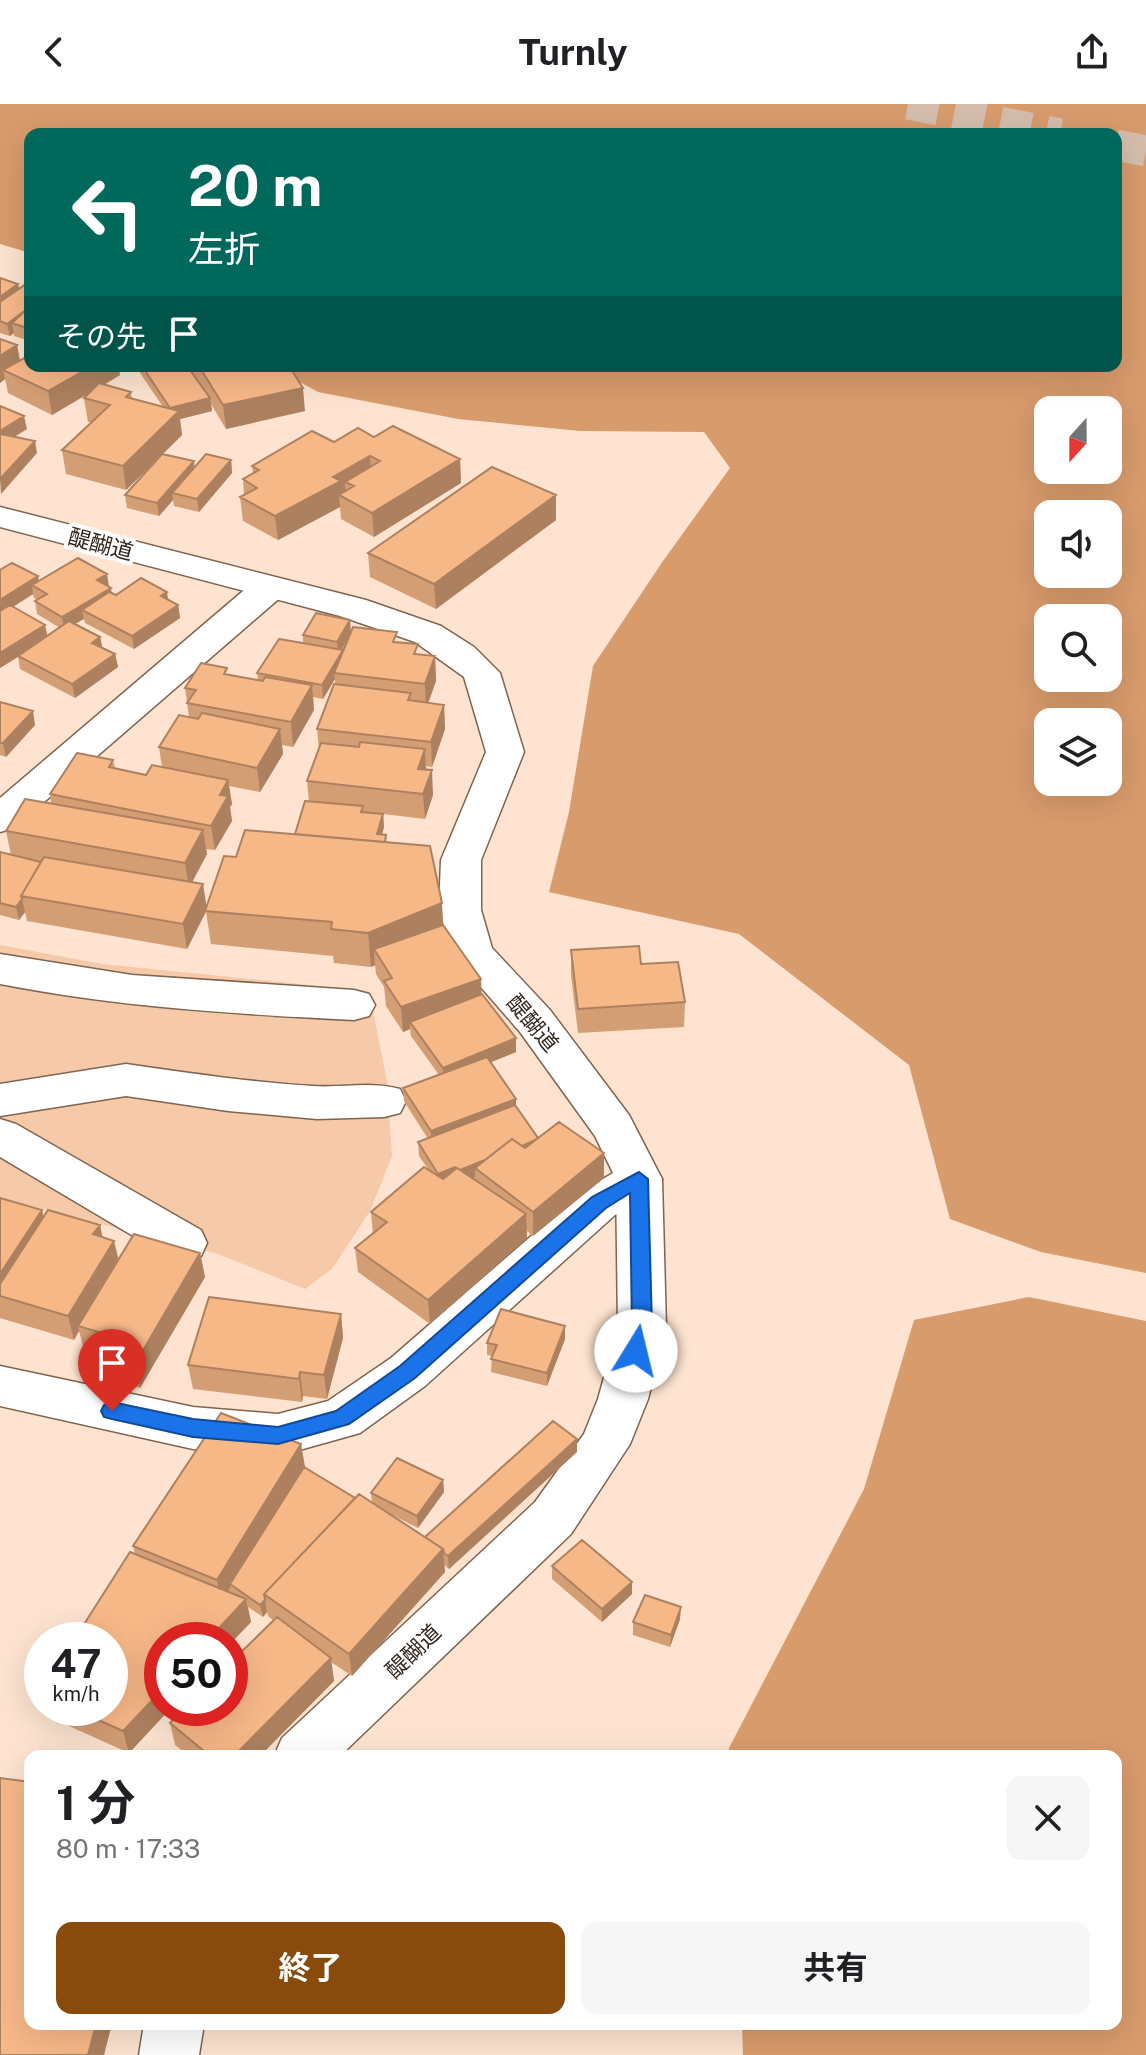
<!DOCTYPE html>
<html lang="ja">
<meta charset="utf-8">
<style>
:root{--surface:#fff;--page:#f6f6f6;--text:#202124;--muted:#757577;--accent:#884b0c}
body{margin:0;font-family:"Public Sans","Noto Sans JP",sans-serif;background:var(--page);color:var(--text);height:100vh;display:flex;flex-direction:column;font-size:30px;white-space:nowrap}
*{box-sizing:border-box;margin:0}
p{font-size:26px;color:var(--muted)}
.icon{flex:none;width:44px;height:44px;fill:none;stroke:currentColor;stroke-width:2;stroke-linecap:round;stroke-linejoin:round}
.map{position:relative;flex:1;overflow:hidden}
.side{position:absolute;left:24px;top:1646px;width:1098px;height:280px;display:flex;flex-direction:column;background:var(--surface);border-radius:16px;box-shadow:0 8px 32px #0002}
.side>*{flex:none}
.hud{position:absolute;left:24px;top:24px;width:1098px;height:244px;border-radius:16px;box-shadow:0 8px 32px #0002;background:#00695c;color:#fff;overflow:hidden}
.needle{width:52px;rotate:201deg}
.buttons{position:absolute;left:1034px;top:292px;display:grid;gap:16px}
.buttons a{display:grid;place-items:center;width:88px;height:88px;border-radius:16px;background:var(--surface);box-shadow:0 8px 32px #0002;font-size:40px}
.speed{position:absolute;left:24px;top:1518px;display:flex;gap:16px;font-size:40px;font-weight:700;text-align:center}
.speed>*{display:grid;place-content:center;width:104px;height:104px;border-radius:50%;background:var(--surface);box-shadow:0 8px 32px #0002;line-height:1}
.speed small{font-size:20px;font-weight:400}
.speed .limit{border:12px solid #d22;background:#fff;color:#111}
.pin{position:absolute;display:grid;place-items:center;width:68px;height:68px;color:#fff;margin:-82px -34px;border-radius:50% 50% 50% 0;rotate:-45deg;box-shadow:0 0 8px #0007}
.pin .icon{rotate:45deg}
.me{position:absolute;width:88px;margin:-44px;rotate:9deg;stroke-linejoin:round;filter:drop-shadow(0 0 6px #0008)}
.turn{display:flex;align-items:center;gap:28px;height:168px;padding:0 32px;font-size:36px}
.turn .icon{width:104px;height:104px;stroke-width:2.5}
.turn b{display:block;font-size:56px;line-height:68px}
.then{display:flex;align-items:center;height:76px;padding:0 32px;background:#0003;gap:16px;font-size:30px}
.round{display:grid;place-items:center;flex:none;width:84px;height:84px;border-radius:16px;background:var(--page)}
.overview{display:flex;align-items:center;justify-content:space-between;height:136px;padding:0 32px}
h1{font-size:48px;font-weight:700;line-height:60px}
.primary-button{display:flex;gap:16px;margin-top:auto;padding:16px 32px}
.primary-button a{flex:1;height:92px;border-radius:16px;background:var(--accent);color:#fff;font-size:32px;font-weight:700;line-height:92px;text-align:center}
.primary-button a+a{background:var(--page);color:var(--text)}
header{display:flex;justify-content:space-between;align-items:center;height:104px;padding:0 32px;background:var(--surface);font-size:36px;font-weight:700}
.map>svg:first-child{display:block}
</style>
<header><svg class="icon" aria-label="back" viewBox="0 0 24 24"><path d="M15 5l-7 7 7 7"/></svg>Turnly<svg class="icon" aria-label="share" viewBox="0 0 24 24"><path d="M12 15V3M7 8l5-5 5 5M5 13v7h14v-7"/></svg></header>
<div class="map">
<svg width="1146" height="1951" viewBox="0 0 1146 1951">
<rect width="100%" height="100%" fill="#fde3d0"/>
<path fill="#f6c9a8" d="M0,841L102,860L369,887L387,977L392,1052L370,1107L332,1165L305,1185L218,1150L0,1094Z"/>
<path fill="#d89b6c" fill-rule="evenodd" d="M0,0H1146V1169L1041,1148L950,1115L909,961L739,830L549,788L569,708L593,562L663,457L730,364L704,328L581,327L458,315L318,288L271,262H1116V30H30V149L0,140ZM1048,306H1108V366H1048ZM1048,410H1108V470H1048ZM1048,514H1108V574H1048ZM1048,618H1108V678H1048Z
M1029,1193L1146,1217V1951H743L742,1920H1116V1652H729V1644L864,1385L914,1216Z"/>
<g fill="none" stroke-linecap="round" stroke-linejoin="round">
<path stroke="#d4bdac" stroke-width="31" stroke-dasharray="31 16" stroke-linecap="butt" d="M908,0L1060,30
M1116,41L1146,47"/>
<g stroke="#7f644f" stroke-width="3">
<path id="minor" d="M269,473L282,476L287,484L282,492L14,724L0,728V694L256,476Z
M0,850L132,871L354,886L369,890L375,901L369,912L354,916C235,910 117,903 0,880Z
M126,960C188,969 250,978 313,982C342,984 371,977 400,985L406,997L400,1009L384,1013L317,1015L228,1007L126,992L0,1012V980Z
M0,1015L16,1020L201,1126L207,1139L201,1152L184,1157L167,1152L0,1053Z
M639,1058L655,1063L662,1075L655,1087L615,1111L425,1282L360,1329L278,1352L193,1345L0,1302V1262L193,1303L278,1310L328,1297L391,1254L583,1087L623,1063Z"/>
</g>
<g stroke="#7f644f" stroke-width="3">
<path id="major" d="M0,403L366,496L441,522L474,543L500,569L524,648L481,756V806L492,844L550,906L629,1011L662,1075L666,1223L648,1295L630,1340L571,1430L340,1652H274L282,1634L535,1398L584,1330L598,1295L618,1223L616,1075L595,1032L520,928L452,850L439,806L441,756L486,648L464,573L415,538L340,512L0,423Z
M144,1920H204L199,1951H139Z"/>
</g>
<use href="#minor" fill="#fff" fill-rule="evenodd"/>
<use href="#major" fill="#fff" fill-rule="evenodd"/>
</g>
<path fill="#d49e75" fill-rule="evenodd" d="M0,174L19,184L30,182V237L14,232V229L10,232L0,229Z
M0,235L17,241L20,256L120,271L104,281L131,288L132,295L163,303L140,269L139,262H187L192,269L191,262H289L305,307L226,325L211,300L212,307L180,315L182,331L163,350L195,364L231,356L232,369L199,408L174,402L173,396L159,412L127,404L125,391L159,354L126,386L66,370L62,346L91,318H88L84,294L87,290L52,311L8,289L5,275L0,279Z
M374,333L460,355L461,379L374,433L341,415L340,403L278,436L243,417L240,393L244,391L243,375L253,369L252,362L334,338Z
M556,416L436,505L370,473L368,449Z
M0,466L38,472L39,477L109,483L112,490L116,491L169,496L178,501L180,514L134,545L85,519L84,515L74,520L100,533L102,544L115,550L118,563L75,594L20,565L18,553L0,564ZM33,490L34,494L37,496L35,497L37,510L60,524L47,532L13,503Z
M351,527L398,538L418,550L435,552L436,577L428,599L444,601L445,625L432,663L426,662L433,691L425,715L383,710L384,723L382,731L481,875V890L516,934V948L491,958L516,1003L538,1034L604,1049V1074L533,1132L527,1127V1134L430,1220L358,1168L355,1144L373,1130L371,1108L428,1065L419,1052L418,1038L428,1035L404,997L403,984L439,971L411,932L410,925L403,928L386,902L384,883L376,870L375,861L371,863L334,859L333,852L211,840L206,808L187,845L27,817L25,808L19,816L0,811V748L11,751L6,727L51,699L50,690L113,656L115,664L146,671L162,663L159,643L189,613L185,584L228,570L258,576L257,569L303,539V531ZM335,575V580L317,625L319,645L307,677L309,698L295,730L236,753L207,803L192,778L207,750L206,745L215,746L232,717L230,703L232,700L229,682L260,688L283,650L282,641L293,643L314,606L313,593L323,595Z
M0,598L35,621L6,653L0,651Z
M571,846L641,860L685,898L684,923L578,929L571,871Z
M0,1094L44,1113L100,1121L102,1133L118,1156L200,1149L205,1173L140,1284L104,1272L99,1251L84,1246L79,1227L74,1236L0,1214Z
M341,1210L343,1234L327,1295L303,1292L302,1298L193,1285L188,1261Z
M565,1235L547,1282L491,1268L492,1252L487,1251V1239Z
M301,1340L305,1363L355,1394L372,1399L371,1389L443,1376L444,1388L418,1424L388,1409L425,1433L577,1348L449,1465L444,1461L445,1468L352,1572L331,1558L334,1577L260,1652H189L175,1641L170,1619L273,1516L268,1512L267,1508L263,1513L248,1503L251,1518L230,1540V1536L162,1604H171L129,1649L60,1618L56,1604H110L135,1450L133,1442Z
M552,1462L632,1490L602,1518L552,1475Z
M680,1515L670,1543L633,1531V1518Z"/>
<path fill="#ad815f" d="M18,180L21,192L0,207V193Z
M27,205L12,219L14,229L10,232L7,220Z
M17,241L21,264L3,266L5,275L0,279V252Z
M92,262H119L120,271L52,311L48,287Z
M303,284L305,307L226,325L223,301Z
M210,294L212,307L180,315L182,331L126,386L123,362L170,304Z
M24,312L27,325L0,342V327Z
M35,337L37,349L1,390L0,375Z
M370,352L372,376L354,382L345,378L346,391H339L340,403L278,436L275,412L333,373Z
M460,355L461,379L374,433L372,409Z
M231,356L232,369L199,408L197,395Z
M194,357L195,370L172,389L173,396L159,412L157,399Z
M556,391V416L436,505L434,480Z
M107,470L109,483L97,476Z
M38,472L40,485L32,481L33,490L0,511V496Z
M111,484L113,497L82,506L84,515L64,526L62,513Z
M167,488L169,501L161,492Z
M178,501L180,514L134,545L132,532Z
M350,516L351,529L338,551L337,538Z
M45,521L48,534L0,564V549Z
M100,533L103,546L92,539Z
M343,546L334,569L335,575L323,595L322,581Z
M115,550L118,563L75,594L72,580Z
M435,552L436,577L426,605L425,580Z
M312,581L314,606L293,643L291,618Z
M444,601L445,625L432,663L431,638Z
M33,607L35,621L6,653L3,639Z
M280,625L283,650L260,688L257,664Z
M425,645L426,669L418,665Z
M432,666L433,691L425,715L423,690Z
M228,676L232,700L230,703L232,717L215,746L211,722L220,691Z
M383,710L384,723L378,744L377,730Z
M203,726L207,750L189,784L185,759Z
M203,780L207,805L187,845L183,820Z
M22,795L25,808L19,816L16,803Z
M442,799L444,833L374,845L375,861L371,863L368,829Z
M481,875L482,900L410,918V925L403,928L401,903Z
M516,934V948L444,977L443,964Z
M516,995V1009L431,1040V1027Z
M538,1035L539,1049L475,1064V1073L459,1080L458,1067Z
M604,1049V1074L533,1132V1108Z
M455,1063L456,1076L439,1083L438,1070Z
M42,1106L48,1130L0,1192V1170Z
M526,1110L527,1134L430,1220L428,1196Z
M100,1121L105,1145L93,1130Z
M114,1137L120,1161L78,1222L79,1227L74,1236L68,1212Z
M200,1149L205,1173L140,1284L135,1260Z
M341,1210L343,1234L327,1295L324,1271Z
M565,1222V1235L547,1282V1269Z
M300,1268L303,1292L302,1298L299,1275Z
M577,1335V1348L449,1465L448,1452Z
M301,1340L305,1364L230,1480V1484L221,1499L217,1476Z
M443,1376L444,1388L418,1424L417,1412Z
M443,1445L445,1468L352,1572L349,1550Z
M632,1478V1490L602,1518V1505Z
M246,1495L251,1518L230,1540V1536H208Z
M265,1496L267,1508L263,1513L260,1501Z
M681,1503L680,1515L670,1543L671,1531Z
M331,1554L334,1577L260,1652H234Z
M162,1586V1604H171L129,1649L123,1627Z
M96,1920H112L104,1951H88Z"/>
<path fill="#f7b888" stroke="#ad815f" stroke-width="2" d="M0,174L18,180L0,193Z
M26,180L30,182V225L12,219L27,205L7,220L0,217V198Z
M0,235L17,241L0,252Z
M30,251V262H92L48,287L3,266Z
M142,262H187L210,294L170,304Z
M199,262H289L303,284L223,301Z
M99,279L131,288L126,293L179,307L123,362L62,346L110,301L84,294Z
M0,302L24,312L0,327Z
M393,322L460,355L372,409L339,391L354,382L345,378L380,357L370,352L333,373L341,377L275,412L240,393L257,384L243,375L259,366L252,362L312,327L334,338L358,324L374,333Z
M1,330L35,337L0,375V331Z
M162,350L194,357L157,399L125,391Z
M206,350L231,356L197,395L172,389Z
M492,363L556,391L434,480L368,449Z
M78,454L107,470L97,476L111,484L62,513L35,497L47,490L32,481Z
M12,459L38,472L0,496V466Z
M141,474L167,488L161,492L178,501L132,532L82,506L109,488L116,491Z
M10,501L45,521L0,549V507Z
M316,509L350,516L337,538L303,531Z
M69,517L100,533L92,539L115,550L72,580L18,552Z
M353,523L397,528L393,538L418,540L414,550L435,552L425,580L334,569Z
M279,535L343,546L322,581L257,569Z
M201,559L227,564L224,570L263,577L265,573L312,581L291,618L187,599L196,586L185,584Z
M334,580L411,589L408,596L444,601L431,638L317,625Z
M0,598L33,607L3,639H0Z
M202,609L280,625L257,664L159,643L179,611L198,615Z
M360,638L425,645L418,665L432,666L423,690L307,677L321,639L359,643Z
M77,649L113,656L109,663L146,671L152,661L228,676L220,691L228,692L211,722L50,690Z
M25,695L203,726L185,759L6,727Z
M305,697L363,702L361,708L383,710L377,730L386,731L385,738L295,730Z
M245,726L430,742L442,799L368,829L331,825L332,818L205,807L224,752L236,753Z
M0,748L41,758L21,792L22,795L16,803L0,799Z
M44,753L203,780L183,820L21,792Z
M443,821L481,875L401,903L384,877L392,874L374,845Z
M639,842L641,860L678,858L685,898L578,905L571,846Z
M482,890L516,934L443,964L410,918Z
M487,953L516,995L431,1027L403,984Z
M515,1001L538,1034L533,1037L522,1042L512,1035L485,1056L460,1066L455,1063L438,1070L418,1038Z
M559,1018L604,1049L533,1108L475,1064L512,1035L525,1044Z
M424,1063L443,1075L457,1064L526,1110L428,1196L355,1144L387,1118L371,1108Z
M0,1094L42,1106L0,1170Z
M48,1106L100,1121L93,1130L114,1137L68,1212L0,1192V1180Z
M134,1130L200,1149L135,1260L98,1248L109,1231L78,1222Z
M209,1193L341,1210L324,1271L300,1268L299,1275L188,1261Z
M501,1205L565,1222L547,1269L491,1255L497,1241L487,1239Z
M221,1309L301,1340L217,1476L133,1442Z
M553,1317L577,1335L448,1452L444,1449L443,1445L425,1433Z
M397,1354L443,1376L417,1412L371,1389Z
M304,1363L355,1394L264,1490L265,1496L260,1501L230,1480Z
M359,1390L443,1445L349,1550L264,1490Z
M582,1436L632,1478L602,1505L552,1462Z
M130,1448L246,1495L208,1536H162V1586L123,1627L71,1604H110V1536H74Z
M645,1491L681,1503L671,1531L633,1518Z
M277,1513L331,1554L234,1652H210L170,1619L184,1604H230V1559Z
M0,1674L30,1678V1920H96L88,1951H0Z"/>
<path fill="#1a73e8" stroke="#114b97" stroke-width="2" d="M639,1068L648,1075L652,1223L643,1253H628L626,1247L632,1223L630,1089L606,1104L415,1274L349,1320L278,1340L193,1333L112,1315L104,1313L101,1307L104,1301L112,1298L193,1315L278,1323L336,1307L400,1262L592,1093Z"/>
<g text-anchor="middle" stroke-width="8" stroke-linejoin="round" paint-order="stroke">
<g font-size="22" fill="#32261d" stroke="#fff">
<text transform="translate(101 440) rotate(15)" y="8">醍醐道</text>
<text transform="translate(533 919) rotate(50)" y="8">醍醐道</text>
<text transform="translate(413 1547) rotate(-44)" y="8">醍醐道</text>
</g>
</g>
</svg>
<div class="buttons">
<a><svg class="needle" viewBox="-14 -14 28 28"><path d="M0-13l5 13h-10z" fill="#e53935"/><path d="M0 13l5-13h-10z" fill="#757577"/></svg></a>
<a><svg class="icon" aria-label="sound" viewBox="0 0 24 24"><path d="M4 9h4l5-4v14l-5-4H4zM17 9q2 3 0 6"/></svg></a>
<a><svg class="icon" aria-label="search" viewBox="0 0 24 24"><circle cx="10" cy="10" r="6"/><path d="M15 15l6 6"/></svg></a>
<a><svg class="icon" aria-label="layers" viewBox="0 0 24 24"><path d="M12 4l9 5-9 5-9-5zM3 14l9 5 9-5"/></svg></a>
</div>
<div class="speed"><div>47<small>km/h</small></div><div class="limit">50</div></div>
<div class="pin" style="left:112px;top:1307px;background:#d93025"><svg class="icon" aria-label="arrive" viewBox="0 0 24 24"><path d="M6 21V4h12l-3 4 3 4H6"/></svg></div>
<svg class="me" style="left:636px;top:1247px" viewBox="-20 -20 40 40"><circle r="19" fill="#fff"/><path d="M0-13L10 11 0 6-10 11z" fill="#1a73e8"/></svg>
<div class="hud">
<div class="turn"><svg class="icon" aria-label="left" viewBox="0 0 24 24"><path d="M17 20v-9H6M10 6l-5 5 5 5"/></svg><div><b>20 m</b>左折</div></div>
<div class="then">その先<svg class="icon" aria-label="arrive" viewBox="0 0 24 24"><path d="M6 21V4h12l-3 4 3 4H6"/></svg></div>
</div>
<section class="side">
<div class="overview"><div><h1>1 分</h1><p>80 m · 17:33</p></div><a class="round"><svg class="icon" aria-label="close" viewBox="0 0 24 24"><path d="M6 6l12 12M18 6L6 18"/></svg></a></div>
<div class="primary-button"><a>終了</a><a>共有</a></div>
</section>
</div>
